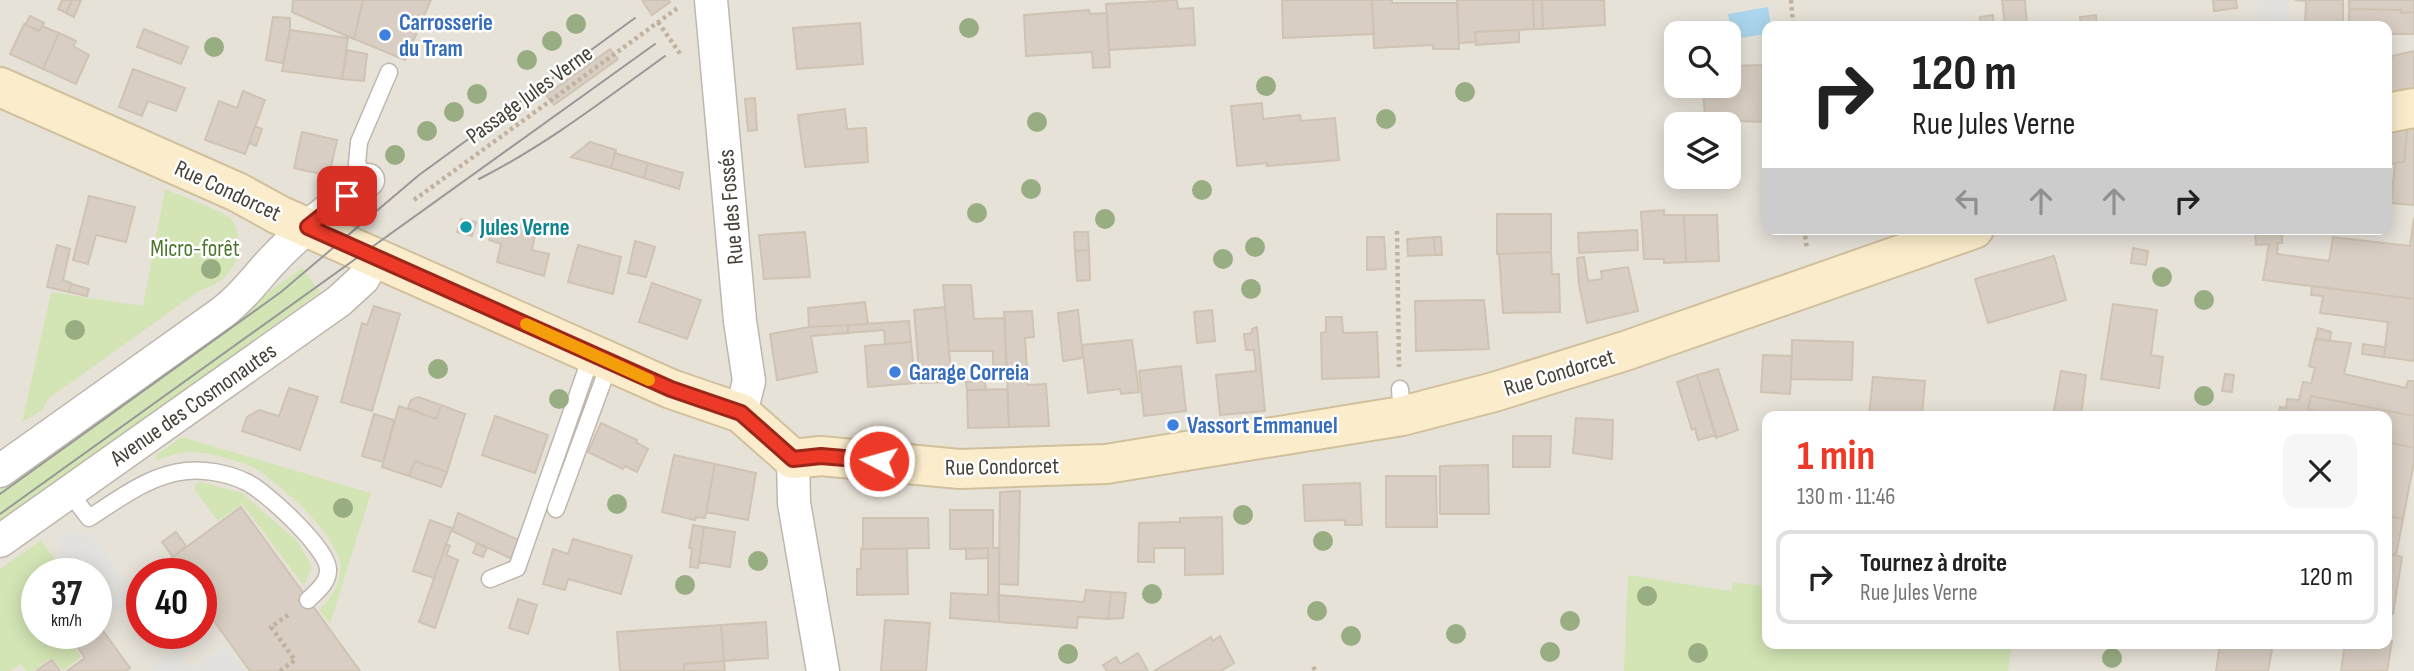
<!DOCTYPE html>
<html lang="fr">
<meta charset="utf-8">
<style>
:root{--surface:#fff;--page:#f6f6f6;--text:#222;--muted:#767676;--line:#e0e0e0;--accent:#ed3a28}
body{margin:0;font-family:"Sofia Sans Condensed",sans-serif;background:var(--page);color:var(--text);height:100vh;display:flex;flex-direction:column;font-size:26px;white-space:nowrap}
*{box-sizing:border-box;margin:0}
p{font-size:23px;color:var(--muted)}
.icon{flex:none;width:38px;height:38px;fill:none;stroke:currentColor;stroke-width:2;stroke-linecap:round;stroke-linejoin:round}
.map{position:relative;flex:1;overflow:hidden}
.side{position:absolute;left:1762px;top:411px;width:630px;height:238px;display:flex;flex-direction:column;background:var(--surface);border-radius:14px;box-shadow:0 4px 18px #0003}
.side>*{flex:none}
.banner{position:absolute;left:1762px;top:21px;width:630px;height:214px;border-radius:14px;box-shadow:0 4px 18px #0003;background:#fff;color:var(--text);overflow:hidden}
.buttons{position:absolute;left:1664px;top:21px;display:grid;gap:14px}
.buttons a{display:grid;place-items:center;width:77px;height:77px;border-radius:14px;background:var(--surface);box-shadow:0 4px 18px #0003;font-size:35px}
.speed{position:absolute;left:21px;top:558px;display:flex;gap:14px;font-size:35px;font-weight:700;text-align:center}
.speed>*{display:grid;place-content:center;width:91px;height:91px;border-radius:50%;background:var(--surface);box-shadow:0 4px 18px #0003;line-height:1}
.speed small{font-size:18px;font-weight:400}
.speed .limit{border:10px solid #d22;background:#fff;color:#111}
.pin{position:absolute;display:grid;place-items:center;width:60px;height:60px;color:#fff;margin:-30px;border-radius:14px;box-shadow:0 4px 10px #0006}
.me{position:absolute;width:77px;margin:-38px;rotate:276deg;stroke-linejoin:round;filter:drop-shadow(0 0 5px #0008)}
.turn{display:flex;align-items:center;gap:24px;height:147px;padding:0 35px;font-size:32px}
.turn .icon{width:91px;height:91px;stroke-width:2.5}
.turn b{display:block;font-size:49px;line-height:60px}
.lanes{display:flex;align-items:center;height:66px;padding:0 35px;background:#0003;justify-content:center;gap:35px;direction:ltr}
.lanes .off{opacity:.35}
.round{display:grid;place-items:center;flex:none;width:74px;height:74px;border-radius:14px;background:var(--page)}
.summary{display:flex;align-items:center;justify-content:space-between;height:119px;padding:0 35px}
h1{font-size:42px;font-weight:700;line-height:52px;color:var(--accent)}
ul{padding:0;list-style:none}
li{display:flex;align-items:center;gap:21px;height:94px;margin:0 14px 10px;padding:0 21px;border:4px solid var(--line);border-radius:14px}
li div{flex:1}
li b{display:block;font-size:26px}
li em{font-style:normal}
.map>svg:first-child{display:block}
</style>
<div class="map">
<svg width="2414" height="671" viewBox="0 0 2414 671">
<rect width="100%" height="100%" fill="#f4f0ea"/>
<path fill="#e7e2d8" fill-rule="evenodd" d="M0,0H2414V671H0ZM1768,26H2387V229H1768ZM1676,33H1729V86H1676ZM1676,124H1729V177H1676ZM1768,416H2387V644H1768ZM37,574H96V634H37ZM142,574H201V634H142Z"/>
<path fill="#d3e5b5" d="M165,189C178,195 222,210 231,219C235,224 238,233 239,239C241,267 224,283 199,291L48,399L42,410L22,422L51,292L143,306Z
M302,268L320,292L0,523V485Z
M182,437L371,493L330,624L319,610C331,600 343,580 340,563C334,532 284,488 259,471C251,465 238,462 229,459C215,455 195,450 181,453C172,454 164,459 155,460L157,454Z
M201,482L242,493L298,542L312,567L304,586L242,504L218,521L195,490L196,484Z
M41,540L65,574H37V634H91L73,646L81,657L63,671L52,658L33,671H26L21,664L11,671H0V569Z
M1628,575L1731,591L1733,582L1767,587L1768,644H2012L2008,671H1624Z"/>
<path fill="#e3e1de" d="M2258,0H2289L2288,26H2258Z
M70,530L93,536L137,596L108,616L96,599V574H78L54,541Z
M201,612L212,626L179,654L191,670L226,644L245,671H146L175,649L164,634H201Z"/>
<path fill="#aad5ec" d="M1768,7L1771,26H1768L1767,34L1733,39L1728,14Z"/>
<path fill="#d8cec3" stroke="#cfc3b3" stroke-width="2" d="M62,0H72L66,13L58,9Z
M72,0H81L74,17L66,13Z
M293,0H363L354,39L292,12Z
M363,0H431L405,60L354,39Z
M642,0H668L670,2L652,15Z
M1177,0L1178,9L1193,8L1195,45L1109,50L1106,4Z
M1282,0H1372L1374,34L1283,38Z
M1372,0H1392V3H1457L1459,49H1433V45L1374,48Z
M1457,0H1533L1534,29L1475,32L1476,42L1459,43Z
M1533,0H1542L1543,29H1534Z
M1542,0H1604L1605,25L1543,29Z
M2002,0H2025L2027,26H2005Z
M2213,0H2236L2237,8L2214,11Z
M2295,0H2343V26H2305L2306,1Z
M2349,0H2414V12L2401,13V10L2349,9Z
M2349,9L2401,10V13L2414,12V34H2387V26H2349Z
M1089,10L1090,14L1107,13L1110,67L1093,68L1092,52L1026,56L1024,15Z
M1993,15L1994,26H1981L1980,17Z
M2096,15L2097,26H2081L2080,17Z
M30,16L44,23L39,31L25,25Z
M273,17L290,18V30L283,63L266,60Z
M860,23L863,64L797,69L793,28Z
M24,24L39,31L42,26L59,33L43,69L10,54Z
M144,29L188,47L181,64L137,47Z
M290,30L348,38L342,79L282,71Z
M1519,30V42L1476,45L1475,32Z
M59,33L76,41L73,46L89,55L76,84L43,69Z
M1729,46L1734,50V65L1729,66Z
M610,49L618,59L554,105L546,95Z
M347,50L367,54L364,81L342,79Z
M2414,51V91L2387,96V57Z
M1766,65L1767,122L1735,121L1734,117L1705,119L1703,86H1729V66Z
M133,69L185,88L176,111L148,101L142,116L119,107Z
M243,91L265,100L245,154L205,140L219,101L237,108Z
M755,98L757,130L748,131L745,99Z
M1262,103L1263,119L1300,115L1301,121L1335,118L1339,160L1267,166V163L1237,166L1231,106Z
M845,109L847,129L866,128L868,162L805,167L798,115Z
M2414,121V205L2391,203L2395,163L2404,162L2408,122Z
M255,126L262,129L256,146L249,143Z
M2387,129L2407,130L2404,162L2387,164Z
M302,132L337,140L329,176L294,168Z
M590,142L616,150L611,168L571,157Z
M615,153L648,163L644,178L611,168Z
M648,163L683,173L679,189L644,178Z
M89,196L135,207L126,242L96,235L88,264L73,260Z
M1664,210V215H1684L1686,262L1664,263V259H1644L1641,212Z
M1497,214H1551V252L1497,254Z
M1684,215H1717L1719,261L1686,262Z
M2414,218V299L2263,280L2269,244L2256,245L2255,229H2285L2282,230V243H2278L2277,254L2329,261L2333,237L2410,246Z
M461,219L476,222L472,236L457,232Z
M495,219L536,230L532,250L549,254L544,276L497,262L501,244L489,240Z
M1637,230L1638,250L1579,253L1578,233Z
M805,232L810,277L764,279L759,235Z
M1074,232H1088L1089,250L1075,251Z
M1367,237H1384L1386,269L1367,270Z
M1434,237H1441L1442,255H1435Z
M1434,237L1435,255L1408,256L1407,239Z
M635,241L655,247L646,277L628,273Z
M57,245L70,249L63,280L71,283L69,292L47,287Z
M578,245L621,257L613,294L568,282Z
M2133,248L2148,251L2146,265L2131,263Z
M1089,250L1090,280L1077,281L1075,251Z
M1551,252L1552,274H1559L1560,312L1503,313L1499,254Z
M2054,256L2066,300L1988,323L1975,279Z
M1584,257L1588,281L1602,279L1601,271L1628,267L1638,311L1587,323L1579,285L1577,258Z
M652,283L701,300L687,339L639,322Z
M71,284L89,289L87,296L69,292Z
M943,285H971L974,319L1005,318L1006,366L993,365V351H949Z
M2312,286L2414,299V361L2384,357L2388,322L2320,313L2323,296L2311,295Z
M1484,300L1489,349L1416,351L1415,301Z
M865,302L868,324L809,327L808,308Z
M2113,304L2157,310L2151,355L2163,357L2159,388L2101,379Z
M374,306L400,314L372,411L341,402L362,323L367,325Z
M945,307L952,382L920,383L914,310Z
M1078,310L1083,358L1063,361L1058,313Z
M1212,310L1215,341L1197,343L1194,312Z
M1032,311L1034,337L1025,338L1027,371L1007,372L1004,312Z
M1326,317H1342L1343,333L1377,332L1379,377L1322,379L1321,333L1326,332Z
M909,321L911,342L885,344L884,330L848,333V325Z
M848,325V333L811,336L817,372L777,380L770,334L809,327Z
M1257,327L1265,411L1220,415L1216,375L1256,371L1254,350H1246L1244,334L1252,333V329Z
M2318,328L2331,332L2330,341L2316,339Z
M2315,339L2351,343L2344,374L2406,388L2408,381H2414V416L2311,396L2307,416H2278L2280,407L2286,408L2287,399L2299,400L2303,382L2311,383L2315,368L2309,366Z
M1132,340L1139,392L1121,394L1120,389L1088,393L1082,345Z
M1792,340L1853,342L1852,380L1791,379Z
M911,342L915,383L868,387L865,346Z
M2363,344L2385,347L2384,357L2362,354Z
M1763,355L1792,356L1790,394L1761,392Z
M1181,366L1186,411L1144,416L1139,371Z
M1718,369L1738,430L1716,438L1697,375Z
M1027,371V385L1046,384L1049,426L1009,427L1007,372Z
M2061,371L2086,375L2081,416H2053Z
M2225,374L2234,375L2232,392L2222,391Z
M1697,375L1716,435L1698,440L1695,428L1692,430L1677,382Z
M1873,377L1925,381L1922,416H1869Z
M985,381L986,390H967L966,382Z
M289,388L318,397L300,450L242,431L247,417L259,410L279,416Z
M1007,389L1009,427L968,428L967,390Z
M2311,396L2414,416V448L2387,442V416H2342L2308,410Z
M418,397L441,405L436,419L408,408L411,400Z
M441,405L465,414L447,472L415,461L409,476L382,467L399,406L436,419Z
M2308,410L2342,416H2307Z
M374,414L394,420L383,462L362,456Z
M495,416L548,435L535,473L482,455Z
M1576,418L1613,420L1612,459L1573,453Z
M601,423L637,440L636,442L648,449L637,472L625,466L623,469L588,452Z
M1513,436H1551L1550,467H1513Z
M2387,442L2414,448V462L2403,519L2387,516Z
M674,455L715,464L705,518L696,517L695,520L662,512Z
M415,461L447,472L441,487L409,476Z
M715,464L756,473L748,520L706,512Z
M1488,465L1489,514H1440V466Z
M1386,476H1436L1437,527H1386Z
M1360,483L1362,525H1345V520L1305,521L1303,485Z
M1020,491L1018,585L999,584L1000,492Z
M241,507L360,671H250L201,603V574H181L170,559Z
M950,510H993V548H999V622L950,618L951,593L988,595V548L950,549Z
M458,513L521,541L514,560L452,531Z
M2387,516L2403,519L2396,555L2387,553Z
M1222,517L1223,574L1185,575V548H1154V562H1138L1139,523L1180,522V518Z
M863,518H928L929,548L863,549Z
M430,520L452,528L434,578L413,571Z
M693,525L704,527L698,568L690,567L692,548H689Z
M704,527L735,532L730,567L699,562Z
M176,532L186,546L173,557L162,542Z
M573,539L632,556L621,594L568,579L565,590L543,584L553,549L568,554Z
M477,543L487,548L483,557L473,553Z
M446,544L450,546L446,555L458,560L435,628L419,622Z
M988,548V558L966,559V549Z
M861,549H907L908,594L857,595V569H861Z
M2387,553L2402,557L2393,614L2387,613Z
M1086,590L1111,592L1108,619L1078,617L1077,628L999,622L998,595L1084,602Z
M1111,592L1126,593L1123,618L1108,619Z
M518,599L537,605L528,634L509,628Z
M885,620L930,623L926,671H881Z
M766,622L768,658L724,661L721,625Z
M721,625L724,661L684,664V671H620L617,632Z
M101,628L130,668L126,671H67L85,658L76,645Z
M1220,636L1234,663L1221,671H1154L1211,637L1213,641Z
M2387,640L2392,641L2387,671H2341L2345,644H2387Z
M2220,644H2273L2268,671H2216Z
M1138,653L1148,671H1107L1103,665L1116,657L1120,664Z
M52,660L60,671H36Z
M724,661L725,671H684V664Z"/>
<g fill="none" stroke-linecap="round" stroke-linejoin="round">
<g stroke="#bfb7ad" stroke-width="19">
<path id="lane" d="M368,180L357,164L359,142L389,72
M1400,389L1402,416
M69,492L89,518C119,499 149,475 186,471C204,469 227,473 244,481C263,488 328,549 328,569C329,582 317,591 308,600
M556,509L610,362
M490,579L517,568L592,354"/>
</g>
<g stroke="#bfb7ad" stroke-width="35">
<path id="street" d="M711,0L740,321L749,381L741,413
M793,459L794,503L823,671
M0,471L223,312C245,295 254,280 272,261C301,230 334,205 368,180
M0,541L339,301L363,279L375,257"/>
</g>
<g stroke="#d1c09c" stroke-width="42">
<path id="secondary" d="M0,87L237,192L279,215L671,389L741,413L793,459L821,456L960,469L1106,464L1402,416L1494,392L1625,351L1974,229
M2387,113L2414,108"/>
</g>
<path stroke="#c0b29f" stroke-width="4.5" stroke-dasharray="3.5 3.5" stroke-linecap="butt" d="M1791,0L1793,26
M658,22L681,55
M414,200L679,7
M1804,229L1807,249
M1397,231L1399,367
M1313,667L1316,671
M280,671L295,660L271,627L288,615"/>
<use href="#lane" stroke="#fff" stroke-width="16"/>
<use href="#street" stroke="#fff" stroke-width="32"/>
<use href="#secondary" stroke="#fbedcc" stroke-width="38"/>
<path stroke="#989898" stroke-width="2" d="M479,179C546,145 604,100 665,56
M0,494L281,292L419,175L635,18
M0,514L655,44"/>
</g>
<g fill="#99ad83">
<circle cx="576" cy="24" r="10"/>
<circle cx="969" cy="28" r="10"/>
<circle cx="552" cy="41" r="10"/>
<circle cx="214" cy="47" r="10"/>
<circle cx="527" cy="60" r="10"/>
<circle cx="1266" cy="86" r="10"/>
<circle cx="1465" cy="92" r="10"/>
<circle cx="477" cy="94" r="10"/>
<circle cx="454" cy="112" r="10"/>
<circle cx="1386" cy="119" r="10"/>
<circle cx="1037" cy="122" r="10"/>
<circle cx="427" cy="131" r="10"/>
<circle cx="395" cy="155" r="10"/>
<circle cx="1031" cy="189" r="10"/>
<circle cx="1202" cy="190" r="10"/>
<circle cx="977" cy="213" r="10"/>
<circle cx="1105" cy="219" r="10"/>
<circle cx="1255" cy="247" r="10"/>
<circle cx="1223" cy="259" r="10"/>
<circle cx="211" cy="269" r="10"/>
<circle cx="2162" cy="277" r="10"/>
<circle cx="1251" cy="289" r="10"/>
<circle cx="2204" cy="300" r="10"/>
<circle cx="75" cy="330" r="10"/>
<circle cx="438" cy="369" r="10"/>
<circle cx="2204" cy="396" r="10"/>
<circle cx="559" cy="399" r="10"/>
<circle cx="617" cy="504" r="10"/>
<circle cx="343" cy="508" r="10"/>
<circle cx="1243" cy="515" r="10"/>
<circle cx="1323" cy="541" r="10"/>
<circle cx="758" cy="561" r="10"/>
<circle cx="685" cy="585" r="10"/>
<circle cx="1152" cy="594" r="10"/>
<circle cx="1647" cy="596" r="10"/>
<circle cx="1317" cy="611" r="10"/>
<circle cx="1570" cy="621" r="10"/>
<circle cx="1456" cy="634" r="10"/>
<circle cx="1351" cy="636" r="10"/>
<circle cx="1550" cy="652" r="10"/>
<circle cx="1698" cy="653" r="10"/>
<circle cx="1068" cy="654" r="10"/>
<circle cx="2112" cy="658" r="10"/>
</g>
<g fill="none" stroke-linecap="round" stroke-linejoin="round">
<g stroke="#9a261a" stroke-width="18">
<path id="route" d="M347,196L308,227L671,389L741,413L793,459L821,456L879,461"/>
</g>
<use href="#route" stroke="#ed3a28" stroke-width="12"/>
<path stroke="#f59e0b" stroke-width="12" d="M526,324L649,380"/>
</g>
<g fill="#3f7fe0" stroke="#fff" stroke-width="2.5">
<circle cx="385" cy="35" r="7"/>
<circle cx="895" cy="372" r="7"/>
<circle cx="1173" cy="425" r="7"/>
</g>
<circle fill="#0f9aa8" stroke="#fff" stroke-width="2.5" cx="466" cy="227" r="7"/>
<g text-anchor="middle" stroke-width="5" stroke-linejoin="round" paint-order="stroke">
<g font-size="23" font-weight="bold" fill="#366cbe" stroke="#fff" text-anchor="start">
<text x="399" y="30">Carrosserie<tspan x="399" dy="26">du Tram</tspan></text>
<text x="909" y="380">Garage Correia</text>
<text x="1187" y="433">Vassort Emmanuel</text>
</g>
<g font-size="23" fill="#474138" stroke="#fff">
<text transform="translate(529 94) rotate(-36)" y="8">Passage Jules Verne</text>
<text transform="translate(228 190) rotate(25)" y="8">Rue Condorcet</text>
<text transform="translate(730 207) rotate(-95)" y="8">Rue des Fossés</text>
<text transform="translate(1559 372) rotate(-17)" y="8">Rue Condorcet</text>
<text transform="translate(193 404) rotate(-35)" y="8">Avenue des Cosmonautes</text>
<text transform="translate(1002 466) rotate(-1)" y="8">Rue Condorcet</text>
</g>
<g font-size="23" font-weight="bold" fill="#0d838f" stroke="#fff" text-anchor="start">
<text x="480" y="235">Jules Verne</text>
</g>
<g font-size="23" fill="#4e762e" stroke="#fff">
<text x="195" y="256">Micro-forêt</text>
</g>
</g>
</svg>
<div class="buttons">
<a><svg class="icon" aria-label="search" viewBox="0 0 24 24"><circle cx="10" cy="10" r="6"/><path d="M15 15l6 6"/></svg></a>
<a><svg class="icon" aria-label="layers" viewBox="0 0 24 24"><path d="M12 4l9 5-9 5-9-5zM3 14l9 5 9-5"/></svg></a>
</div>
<div class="speed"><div>37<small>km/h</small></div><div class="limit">40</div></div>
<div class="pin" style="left:347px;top:196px;background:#d93025"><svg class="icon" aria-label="arrive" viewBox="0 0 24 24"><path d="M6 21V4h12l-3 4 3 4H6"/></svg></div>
<svg class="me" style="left:879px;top:461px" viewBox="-20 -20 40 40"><circle r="17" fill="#ed3a28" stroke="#fff" stroke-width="3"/><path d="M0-11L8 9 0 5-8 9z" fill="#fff"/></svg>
<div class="banner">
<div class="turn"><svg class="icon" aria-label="right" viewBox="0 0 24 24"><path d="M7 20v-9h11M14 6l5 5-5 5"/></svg><div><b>120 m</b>Rue Jules Verne</div></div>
<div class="lanes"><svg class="icon off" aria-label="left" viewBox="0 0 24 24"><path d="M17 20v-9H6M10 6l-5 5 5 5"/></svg><svg class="icon off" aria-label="ahead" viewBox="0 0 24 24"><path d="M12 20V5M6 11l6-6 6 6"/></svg><svg class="icon off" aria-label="ahead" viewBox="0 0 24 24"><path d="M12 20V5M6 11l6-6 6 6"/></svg><svg class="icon" aria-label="right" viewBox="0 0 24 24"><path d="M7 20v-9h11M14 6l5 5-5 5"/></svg></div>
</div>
<section class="side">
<div class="summary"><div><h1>1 min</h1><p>130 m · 11:46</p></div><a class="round"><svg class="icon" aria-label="close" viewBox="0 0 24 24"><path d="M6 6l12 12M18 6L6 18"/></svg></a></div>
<ul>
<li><svg class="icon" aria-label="right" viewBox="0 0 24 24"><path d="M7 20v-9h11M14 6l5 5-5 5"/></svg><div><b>Tournez à droite</b><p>Rue Jules Verne</p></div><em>120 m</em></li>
</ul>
</section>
</div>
